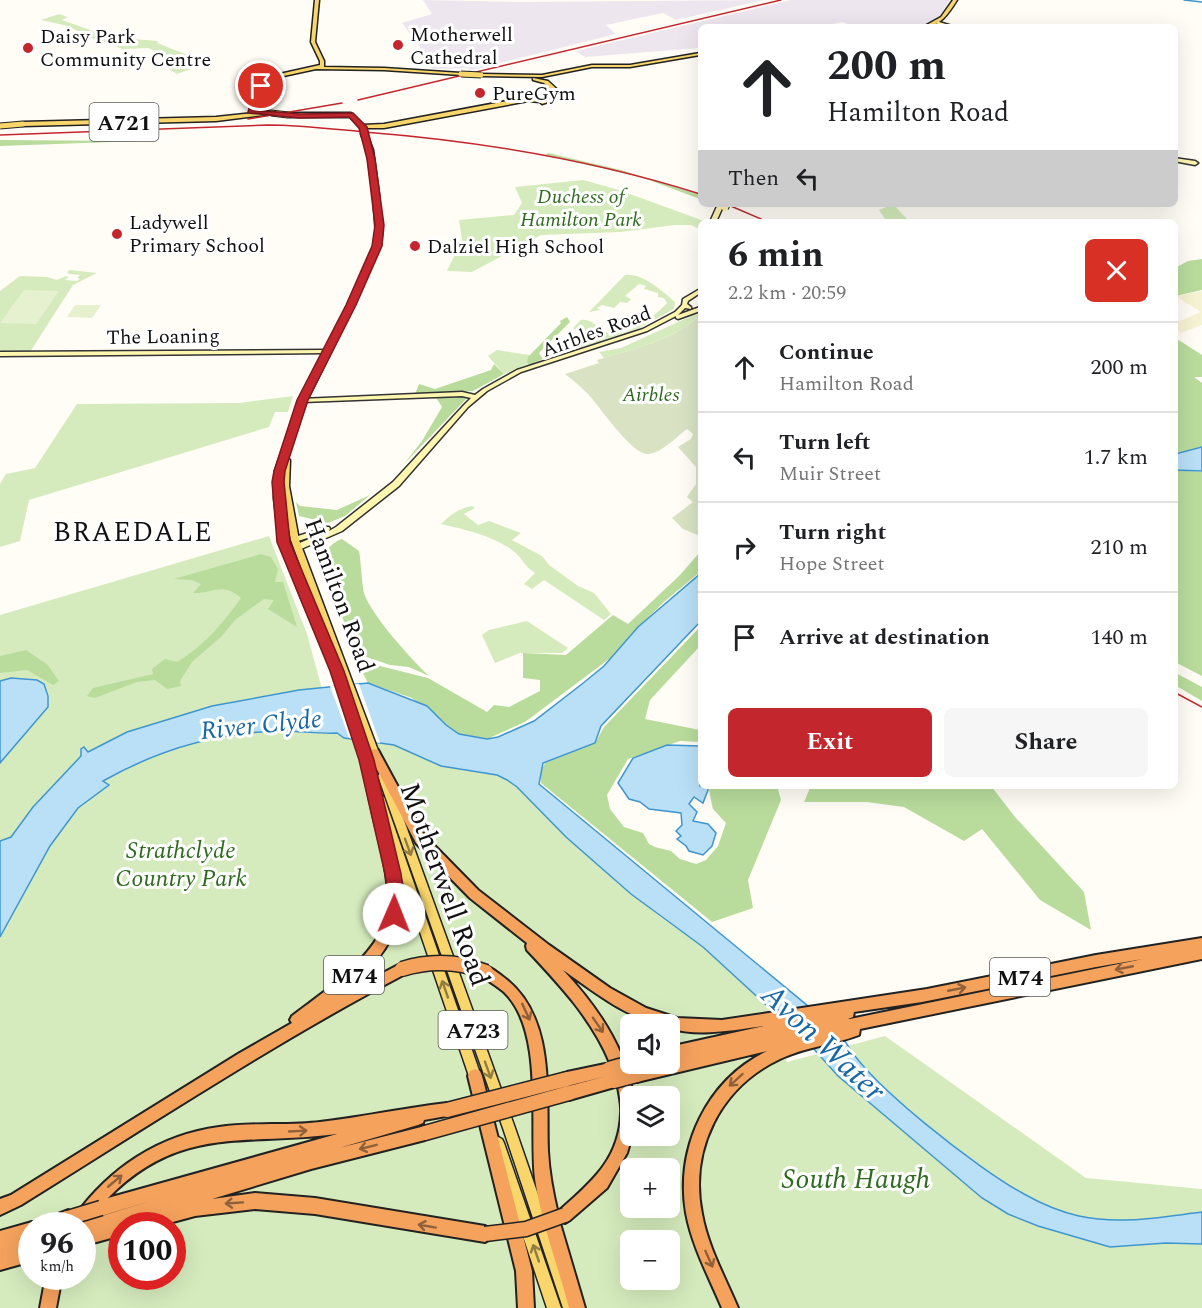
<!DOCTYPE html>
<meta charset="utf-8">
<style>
:root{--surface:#fff;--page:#f6f6f6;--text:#202124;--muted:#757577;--line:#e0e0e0;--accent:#c4262e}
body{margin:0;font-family:Spectral,serif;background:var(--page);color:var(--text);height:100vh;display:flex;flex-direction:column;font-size:22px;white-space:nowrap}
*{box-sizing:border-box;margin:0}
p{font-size:20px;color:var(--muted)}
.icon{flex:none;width:33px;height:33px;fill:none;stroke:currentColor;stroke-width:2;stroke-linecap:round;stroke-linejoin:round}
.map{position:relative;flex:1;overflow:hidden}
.panel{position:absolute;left:698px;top:219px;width:480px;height:570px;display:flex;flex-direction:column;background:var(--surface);border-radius:9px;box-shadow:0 6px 24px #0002}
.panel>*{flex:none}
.hud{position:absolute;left:698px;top:24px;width:480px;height:183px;border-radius:9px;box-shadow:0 6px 24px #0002;background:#fff;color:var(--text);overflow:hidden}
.controls{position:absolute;left:620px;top:1014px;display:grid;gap:12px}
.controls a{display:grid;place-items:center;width:60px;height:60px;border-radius:9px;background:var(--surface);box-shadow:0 6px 24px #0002;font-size:30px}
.speed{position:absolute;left:18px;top:1212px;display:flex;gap:12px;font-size:30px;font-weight:700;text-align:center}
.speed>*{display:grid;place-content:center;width:78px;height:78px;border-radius:50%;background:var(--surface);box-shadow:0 6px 24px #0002;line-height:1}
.speed small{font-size:15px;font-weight:400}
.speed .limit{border:9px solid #d22;background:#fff;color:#111}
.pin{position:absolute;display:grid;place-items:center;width:51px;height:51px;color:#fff;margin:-26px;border:3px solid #fff;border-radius:50%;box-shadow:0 2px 6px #0007}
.me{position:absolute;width:66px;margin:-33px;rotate:1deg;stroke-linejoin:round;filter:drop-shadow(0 0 4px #0008)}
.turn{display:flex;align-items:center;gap:21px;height:126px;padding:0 30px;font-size:27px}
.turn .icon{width:78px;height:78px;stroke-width:2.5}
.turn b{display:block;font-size:42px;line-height:51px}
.then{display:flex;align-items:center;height:57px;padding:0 30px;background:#0003;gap:12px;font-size:22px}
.round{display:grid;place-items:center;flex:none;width:63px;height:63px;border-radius:9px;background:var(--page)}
.summary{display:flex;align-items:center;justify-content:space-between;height:102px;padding:0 30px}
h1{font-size:36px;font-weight:700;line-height:45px}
.primary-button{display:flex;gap:12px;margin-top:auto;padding:12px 30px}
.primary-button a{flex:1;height:69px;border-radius:9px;background:var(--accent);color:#fff;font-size:24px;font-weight:700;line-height:69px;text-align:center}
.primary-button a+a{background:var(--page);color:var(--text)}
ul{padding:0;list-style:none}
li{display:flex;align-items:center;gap:18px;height:90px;padding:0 30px;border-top:2px solid var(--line)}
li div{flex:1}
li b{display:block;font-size:22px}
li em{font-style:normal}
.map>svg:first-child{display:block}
</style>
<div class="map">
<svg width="1202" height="1308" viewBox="0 0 1202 1308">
<rect width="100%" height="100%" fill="#fffdf5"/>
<path fill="#eee6ef" d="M423,0L521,2L764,0L676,20L663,13L606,25L616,34L468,71L469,68L433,69L427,63L431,62L402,23L432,14Z
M791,0H950L939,18L920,27H870L866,25L853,27L843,22L816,27H700V48L585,57L576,51Z"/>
<path fill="#f6f3d4" d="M1202,291V325L1181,333L1175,328V323L1201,312L1175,296Z"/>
<path fill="#d5ebbd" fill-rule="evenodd" d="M59,14L68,17L62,20L124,42L133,39L158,41L157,43L198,59L208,58L197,62L202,65L177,74L166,67L155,51L148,48L123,49L89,37L68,26L41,20Z
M583,180L619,190L704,221L700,222V229L691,225H675L620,232L541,235L472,272L447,271L462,240L459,220L514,215L522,203L515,187Z
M893,204L908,220L907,222H887L879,210Z
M70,270L97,273L73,285L30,352H0V291L20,276L47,277L57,280L66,276L69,277L65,280L77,281L80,279L77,278L80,275L69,274L67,272Z
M625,275C643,273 662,291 675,302L674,309L637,329L579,348L577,346L590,342L573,328L581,320C593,318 596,328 606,332C624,341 656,315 667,303L664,298L658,297V293L644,289L646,286L639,284L625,296L631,299L627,303L620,302L614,308L602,305L597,308L600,310L589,312Z
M700,312V315C674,339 638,348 604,358L599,352L621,348Z
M497,350L529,355L535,361L504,374L488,356Z
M293,396L288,412H275L269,427L29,500L20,541L0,547V484L6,474L35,468L77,404L239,403Z
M472,506L475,508L464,514L478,525L489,521L521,533L512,540L542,556L549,565L578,586L594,593L611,614L604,620L544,580L532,589L524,584L535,573C525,567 521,556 512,550C491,535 466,530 441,524C450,515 460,508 472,506Z
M269,536L307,634L334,733L346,739L394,745L441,766L497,775L517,787L566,837L659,916L703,947L772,1011L787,1062L885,1036L1086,1178L1202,1189V1308H0V615ZM630,1024H669V1064H630ZM630,1096H669V1136H630ZM630,1168H669V1208H630ZM32,1226H82V1276H32ZM122,1226H172V1276H122ZM630,1240H669V1280H630Z
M527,621L568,648L562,653H520L495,663L482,635L489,630Z"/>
<path fill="#b9dc9c" d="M0,140L141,141L0,146Z
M548,153L621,170L700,195V199L641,177L545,155Z
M1202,259V290L1175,296V268L1188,261Z
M567,317L570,322L539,353L543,359L530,365L527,363L528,357L561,323L560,321Z
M1174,334L1177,339L1202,355V377H1194L1202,383V447L1177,454H1174Z
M494,364L504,374L473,391L415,394L419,384L435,389L491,370Z
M460,395L469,396L404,464L422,441L442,407L435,396Z
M1175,470L1202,472V676L1175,662Z
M370,495L345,516L328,523L299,516L296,502L300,506L337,510Z
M342,539L359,551C361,561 362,585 364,593C371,615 411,659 429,676L409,667L390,665L358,654L321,568C323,554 328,544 342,539Z
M700,552V572L665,601L633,632L613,656L525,722L487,739L459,734L448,728L428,706L417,703L412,698L368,683L356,660L428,678L487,712L494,705L509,707L540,691V680L523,678V653L566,655L613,615L628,624L680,575Z
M261,554L271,557L278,569L275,582H283L297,627L268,609L274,600L264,599L235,620L222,636L192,662L180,681L181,686L167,689L155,680L137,682L95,698L87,696L93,688L153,674L152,669L165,659L177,662C204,646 223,623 241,598C222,581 213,594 193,593L201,584L192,580L174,579Z
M700,627V646L650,700L645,719L700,730V742L680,741L628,759L607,795L610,809L624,827L643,833L649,844L655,847L671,851L680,859L696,864L706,860L718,846L726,823L713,809L708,786H777L781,800L748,880L753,908L712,922L541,783V771L545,763L595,743L604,727Z
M26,650L47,664L59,681L53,685L27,670L0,673V656Z
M1174,672L1202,687V701L1175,685Z
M785,786H991L1015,817L1084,892L1091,930L1040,900L982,829L964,841L904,807L867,802H804L810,788Z"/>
<path fill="#d9e3c4" d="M700,315V536L683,529L672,518L693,502L687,497L696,484V467L678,447L691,439L693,434L687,429C676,437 663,452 649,454C632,456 599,405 587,393C580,386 573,380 565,374L599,363L597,360C633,349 672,341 700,315Z"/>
<path fill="#e6f2cf" d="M24,290L59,291L36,324L0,323Z
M75,305H101L92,318L67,317Z"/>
<path fill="#b9e0f7" stroke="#3f96cf" stroke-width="1.5" d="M1202,447V471L1175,470V454Z
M700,574V622L601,726L595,743L543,763L539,784L842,1034L812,1047L703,947L631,894L566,837L517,787L507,780L497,775L441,766L394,745L344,738L337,733C319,734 301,731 282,731C218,732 158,750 103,781L109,785L78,808L50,846L0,937V841L11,837L33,807L81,756V749L84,747L88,752L127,732L212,706L299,690L368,683L427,706L446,725L459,734L487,739L498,737L534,721L582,684L604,666L638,627Z
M11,678L37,680L44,684L48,696V707L0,763V681Z
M667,745L700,746V786H707L708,790L703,803L694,797L689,804L697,812L693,821L708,824L716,833L712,846L703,855L689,851L686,846L677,839L681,836L676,831L682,825L681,813L649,809L640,802L629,799L618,783L633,758Z
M843,1036C859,1078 981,1171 1024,1194C1040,1203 1061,1212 1079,1216C1120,1225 1161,1217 1202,1212V1244L1166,1243L1110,1247L1038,1226L1008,1214L982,1198L838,1076L813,1048Z"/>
<path fill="#fffdf5" d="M359,684L380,743L349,738L330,686Z"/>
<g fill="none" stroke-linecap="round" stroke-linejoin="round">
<path stroke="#3f96cf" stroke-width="1.5" d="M1184,0L1202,2"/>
<g stroke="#333" stroke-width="3">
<path id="secondary" d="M936,21L952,26L953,27H947L935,23Z
M1174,158L1195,161L1198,163L1195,165L1174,161Z
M718,204H724L716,222H710Z
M700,289V293L688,301L687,304L691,307V309L685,308L678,315L700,307V311L678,319L676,318V316L647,331L521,372L487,391L468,407L399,486L342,531L301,549H295L294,547L295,545L328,531L295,542L291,540L292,538L326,527H329L330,529L329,531L336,527L393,482L464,405L471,398L462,396L303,402L300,400L301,399L462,392L475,395L483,389L517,370L643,329L675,312L682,305L683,299Z
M325,350L328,352L327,353L0,356V352Z"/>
</g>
<g stroke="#222" stroke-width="3">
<path id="primary" d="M315,0H319L315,42L324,61V67L384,68L461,73L463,74L461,75L384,70L316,69L279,77L257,88L254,112L249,113L253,86L275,75L320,65V61L311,42Z
M953,0H957C949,13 940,27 923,27L941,17Z
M700,53V55L630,67H592L542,77L481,76L479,75L481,74L542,75L592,65H630Z
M533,78L548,81L562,94L548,102L542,104L540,102L528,101L384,128H360L350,117H288L285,115L288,113H351L363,125L384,124L528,97L544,99L556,94L544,83L533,80Z
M271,111L273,112V114L216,121L23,126L20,124L23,122L216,117Z
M364,132L367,134L373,150L379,195L382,235L380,246L354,305L307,400L287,458L290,460L289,486L299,540L382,761L380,764H374L371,759L374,767L372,770H366L364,767L332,671L301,598L283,549L277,523L274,498L275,471L299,400L348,305L374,246L376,235L373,195L367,150L361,134ZM282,492L291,540L324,629C305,587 281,540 282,492Z
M383,772L386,773L388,776L515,1128L577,1308H563L503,1128L378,776L380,773Z
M380,796L384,797L385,800L482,1079L480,1083L476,1085L472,1083L470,1079L375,800L376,797Z
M498,1137L502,1139L504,1143L561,1308H547L492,1143L494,1139Z"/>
</g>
<g stroke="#222" stroke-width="4">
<path id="highway" d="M374,749L378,750L424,835L478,890L549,945L610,988L646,1008L677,1018L722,1020L927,989L1096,955L1202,938V959L860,1029L859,1035C833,1045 805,1047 780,1059C720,1087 689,1150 702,1214C708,1247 725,1277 738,1308H722C709,1277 692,1246 686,1213C675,1147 707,1080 767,1051L637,1082L632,1080L630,1075L632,1070C644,1066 656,1064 669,1064V1061L831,1023L669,1061V1047L764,1026C734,1030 698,1037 669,1028V1024C633,1024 592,990 563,970C596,1005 626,1048 633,1096H630V1136H632L627,1153L607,1188L570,1220L565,1223L559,1220L585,1308H569C558,1265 541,1223 535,1179C529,1126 545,1031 504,992C497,986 489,981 481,976L479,972L481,968L486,966C492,968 496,972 502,976C556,1015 546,1091 548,1151C549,1172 553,1193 558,1214L560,1210C591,1182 619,1160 621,1114C622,1105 619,1095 618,1086L569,1100L564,1098L562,1093L564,1088L569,1086L607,1076L567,1086L562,1084L560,1079L562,1074L567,1072L610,1063C592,1019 559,984 527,950L526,946L527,943L470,898L416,843L373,762C378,783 382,804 387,825C394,853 405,885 399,915C392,949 366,974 341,995L402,963L407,965L409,969L407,973C274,1043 148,1126 21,1205L0,1215V1199L11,1195L238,1054L292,1023L290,1020L292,1016C321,994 353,973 374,943C399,907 384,861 375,823C370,802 366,781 361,760L363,757H370L368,753L370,750ZM1143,959L850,1019H848L853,1017L854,1012L922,1002L1096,967Z
M475,1069L480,1071L482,1076L532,1271L534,1308H518L516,1271L468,1076L470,1071Z
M447,1103L452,1105L454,1110L452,1115L424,1120L423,1123L418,1125L339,1148L425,1126L430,1128L432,1133L430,1138L425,1140L311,1169L212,1199L255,1193L315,1198L485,1226L490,1229L493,1234L490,1239L485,1242L315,1214L255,1209L195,1216L158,1226H122V1235L82,1246V1226H32V1261L0,1270V1231L32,1222L38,1225L40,1221L68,1210L73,1213L75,1216C110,1168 159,1135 219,1127C252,1122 286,1126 320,1122C362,1117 404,1108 447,1103ZM337,1134L108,1198C181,1124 246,1146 337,1134ZM154,1200L92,1219L96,1213L101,1216Z
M46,1276H62L56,1308H40Z"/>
</g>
<use href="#secondary" fill="#fff6b0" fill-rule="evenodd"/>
<use href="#primary" fill="#f9d66b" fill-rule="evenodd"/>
<use href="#highway" fill="#f5a25d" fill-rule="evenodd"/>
<path stroke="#c4262e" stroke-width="1.5" d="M358,100L781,0
M248,119L342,103
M0,135L268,125C300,125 332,129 364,132C479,141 590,159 700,194
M726,204L768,222
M1174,692L1202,707"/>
<g stroke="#333" stroke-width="8" stroke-linecap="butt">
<path id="secondary-bridge" d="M725,208L727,204"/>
</g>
<g stroke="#222" stroke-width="7" stroke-linecap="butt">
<path id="primary-bridge" d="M461,74L481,75
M271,113L288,115
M0,126L23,124
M363,128L364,134"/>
</g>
<g stroke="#222" stroke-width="17" stroke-linecap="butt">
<path id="highway-bridge" d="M402,969C431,960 458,961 486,972
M609,1069L630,1063
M614,1081L637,1075
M447,1110L567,1079
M425,1133L569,1093
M68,1218L101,1208
M485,1234L526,1229L565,1215"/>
</g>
<use href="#secondary-bridge" stroke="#fff6b0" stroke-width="6"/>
<use href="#primary-bridge" stroke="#f9d66b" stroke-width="5"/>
<use href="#highway-bridge" stroke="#f5a25d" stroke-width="14"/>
</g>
<defs><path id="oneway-shaft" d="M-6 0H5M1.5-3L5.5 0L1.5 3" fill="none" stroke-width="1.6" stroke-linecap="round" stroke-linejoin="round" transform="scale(1.5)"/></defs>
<g stroke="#917d42">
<use href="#oneway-shaft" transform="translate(408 847) rotate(70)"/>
<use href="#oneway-shaft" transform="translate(445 989) rotate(-109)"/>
<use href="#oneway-shaft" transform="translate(488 1070) rotate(70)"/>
<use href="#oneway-shaft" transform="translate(536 1253) rotate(-109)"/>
</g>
<g stroke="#8e613b">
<use href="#oneway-shaft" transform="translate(1124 968) rotate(169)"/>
<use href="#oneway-shaft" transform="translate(957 989) rotate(-11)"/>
<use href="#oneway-shaft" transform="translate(526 1012) rotate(65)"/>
<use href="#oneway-shaft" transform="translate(598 1025) rotate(55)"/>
<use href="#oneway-shaft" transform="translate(736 1080) rotate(138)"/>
<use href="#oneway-shaft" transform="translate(298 1131) rotate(-3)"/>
<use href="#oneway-shaft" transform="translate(368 1147) rotate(166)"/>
<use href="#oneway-shaft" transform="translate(115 1181) rotate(-40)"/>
<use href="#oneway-shaft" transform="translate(234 1203) rotate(176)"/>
<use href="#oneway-shaft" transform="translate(427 1226) rotate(-170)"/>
<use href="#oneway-shaft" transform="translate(709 1259) rotate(66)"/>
</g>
<path fill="#c4262e" stroke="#7f191e" stroke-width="1.5" d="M261,84L264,86L260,89L255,110L300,114L353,113L367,127L375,159L384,225L382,246L356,305L308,400L285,471L284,482L290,542L344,671L374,760L401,874L404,896L400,919L394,921L388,919L386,914L388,896L385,874L359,760L330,671L277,542L272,482L274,471L297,400L346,305L372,246L375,225L367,159L359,128L349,117L300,118L248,113L253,89L251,87Z"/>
<g fill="#c4262e" stroke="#fff" stroke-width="2">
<circle cx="398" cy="45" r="6"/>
<circle cx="28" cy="48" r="6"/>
<circle cx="480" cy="93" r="6"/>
<circle cx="117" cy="234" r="6"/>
<circle cx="415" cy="246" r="6"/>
</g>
<g text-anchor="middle" stroke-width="6" stroke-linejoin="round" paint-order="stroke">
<g font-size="20" fill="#111" stroke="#fff" text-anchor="start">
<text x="410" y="41">Motherwell<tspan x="410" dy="23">Cathedral</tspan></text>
<text x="40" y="43">Daisy Park<tspan x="40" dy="23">Community Centre</tspan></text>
<text x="492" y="100">PureGym</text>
<text x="129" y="229">Ladywell<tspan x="129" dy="23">Primary School</tspan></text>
<text x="427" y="253">Dalziel High School</text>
</g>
<g font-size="20" font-style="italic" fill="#2f6b1f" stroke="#fff">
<text x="581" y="203">Duchess of<tspan x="581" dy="23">Hamilton Park</tspan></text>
<text x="651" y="401">Airbles</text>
</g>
<g font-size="20" fill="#111" stroke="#fff">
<text transform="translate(596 331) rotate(-20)" y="7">Airbles Road</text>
<text transform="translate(163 336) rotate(-1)" y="7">The Loaning</text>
</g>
<g fill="#fff" stroke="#585858" stroke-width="1.5">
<rect x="89.5" y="103" width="69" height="38" rx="4.5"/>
<rect x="324" y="956" width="60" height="38" rx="4.5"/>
<rect x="990" y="958" width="60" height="38" rx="4.5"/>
<rect x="438.5" y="1011" width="69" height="38" rx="4.5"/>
</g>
<g font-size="22" font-weight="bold" fill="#111">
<text x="124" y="130">A721</text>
<text x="354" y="983">M74</text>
<text x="1020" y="985">M74</text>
<text x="473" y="1038">A723</text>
</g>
<g font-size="24" fill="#111" stroke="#fff">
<text transform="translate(340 595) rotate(70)" y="8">Hamilton Road</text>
</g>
<g font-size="24" font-style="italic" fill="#2f6b1f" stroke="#fff">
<text x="181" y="858">Strathclyde<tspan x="181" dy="28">Country Park</tspan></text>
</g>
<g font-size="26" font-style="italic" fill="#1768a6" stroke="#fff">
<text transform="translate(261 724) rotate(-6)" y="9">River Clyde</text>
</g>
<g font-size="27" letter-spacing="1.5" fill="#111" stroke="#fff">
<text x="133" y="541">BRAEDALE</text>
</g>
<g font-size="28" fill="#111" stroke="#fff">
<text transform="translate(446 884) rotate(70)" y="10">Motherwell Road</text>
</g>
<g font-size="28" font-style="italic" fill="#2f6b1f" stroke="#fff">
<text x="856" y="1188">South Haugh</text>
</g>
<g font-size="32" font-style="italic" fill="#1768a6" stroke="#fff">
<text transform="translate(824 1042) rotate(43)" y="11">Avon Water</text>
</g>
</g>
</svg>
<div class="controls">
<a><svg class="icon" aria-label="sound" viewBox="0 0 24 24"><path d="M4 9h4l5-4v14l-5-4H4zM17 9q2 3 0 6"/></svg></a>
<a><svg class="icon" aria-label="layers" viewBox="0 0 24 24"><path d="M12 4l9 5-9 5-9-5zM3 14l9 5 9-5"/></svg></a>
<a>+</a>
<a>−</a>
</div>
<div class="speed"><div>96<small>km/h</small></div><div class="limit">100</div></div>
<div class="pin" style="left:261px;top:86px;background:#d93025"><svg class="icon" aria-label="arrive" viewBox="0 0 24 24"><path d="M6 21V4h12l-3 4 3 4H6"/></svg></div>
<svg class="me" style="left:394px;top:914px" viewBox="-20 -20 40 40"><circle r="19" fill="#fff"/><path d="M0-13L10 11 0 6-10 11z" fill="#c4262e"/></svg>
<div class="hud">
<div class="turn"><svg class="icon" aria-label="ahead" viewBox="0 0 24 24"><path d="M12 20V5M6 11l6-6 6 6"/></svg><div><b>200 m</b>Hamilton Road</div></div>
<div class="then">Then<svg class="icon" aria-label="left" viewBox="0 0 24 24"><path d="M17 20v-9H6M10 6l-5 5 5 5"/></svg></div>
</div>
<section class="panel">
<div class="summary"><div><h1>6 min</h1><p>2.2 km · 20:59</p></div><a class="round" style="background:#d93025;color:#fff"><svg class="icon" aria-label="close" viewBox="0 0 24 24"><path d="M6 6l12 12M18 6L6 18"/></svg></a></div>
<ul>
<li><svg class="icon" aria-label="ahead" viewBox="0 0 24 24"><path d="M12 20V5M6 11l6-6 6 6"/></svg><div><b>Continue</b><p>Hamilton Road</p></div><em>200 m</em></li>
<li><svg class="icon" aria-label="left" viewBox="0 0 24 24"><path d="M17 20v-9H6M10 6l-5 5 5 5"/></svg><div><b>Turn left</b><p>Muir Street</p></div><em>1.7 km</em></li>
<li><svg class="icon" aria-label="right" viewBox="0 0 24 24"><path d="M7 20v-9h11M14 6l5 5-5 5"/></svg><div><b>Turn right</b><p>Hope Street</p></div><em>210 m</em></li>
<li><svg class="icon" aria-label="arrive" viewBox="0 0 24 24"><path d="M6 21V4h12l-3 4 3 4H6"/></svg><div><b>Arrive at destination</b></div><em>140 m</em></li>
</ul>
<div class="primary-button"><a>Exit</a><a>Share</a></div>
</section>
</div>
